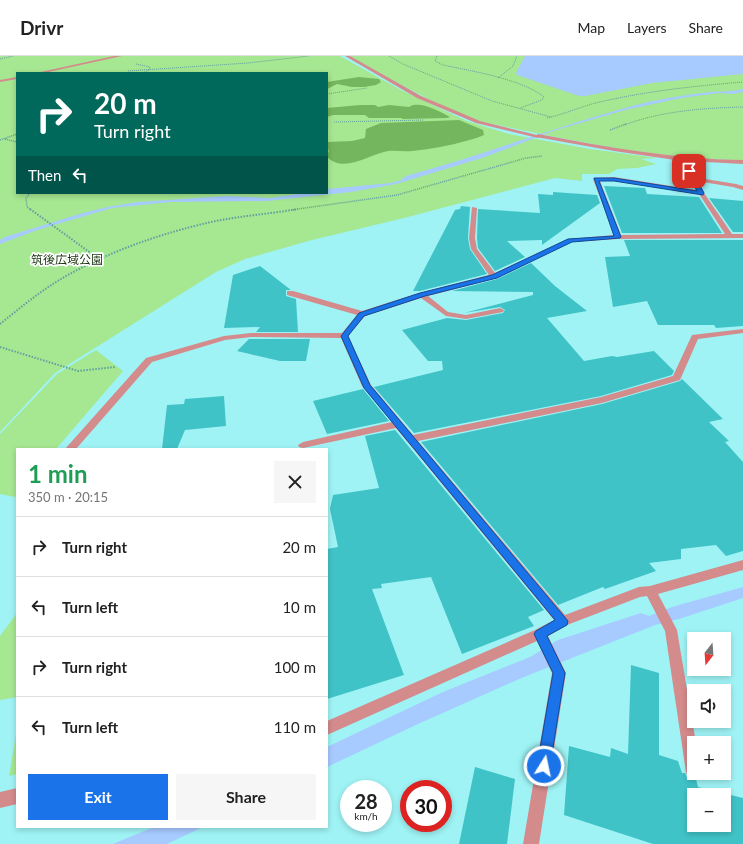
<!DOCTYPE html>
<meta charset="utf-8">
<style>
:root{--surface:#fff;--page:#f6f6f6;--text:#222;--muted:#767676;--line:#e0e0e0;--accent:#1a73e8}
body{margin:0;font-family:Lato,"Noto Sans JP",sans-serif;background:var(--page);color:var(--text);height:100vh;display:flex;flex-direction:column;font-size:15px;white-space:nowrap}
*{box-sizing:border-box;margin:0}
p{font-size:13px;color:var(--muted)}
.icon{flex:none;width:22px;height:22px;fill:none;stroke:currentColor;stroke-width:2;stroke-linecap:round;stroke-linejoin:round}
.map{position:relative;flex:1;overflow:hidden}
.sheet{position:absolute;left:16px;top:392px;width:312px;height:380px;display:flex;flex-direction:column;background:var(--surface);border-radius:0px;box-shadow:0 2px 6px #0003}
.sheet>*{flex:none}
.banner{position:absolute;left:16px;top:16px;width:312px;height:122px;border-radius:0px;box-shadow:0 2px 6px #0003;background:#00695c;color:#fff;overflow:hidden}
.needle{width:26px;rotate:197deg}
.tools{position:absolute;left:687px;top:576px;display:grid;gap:8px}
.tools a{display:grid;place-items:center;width:44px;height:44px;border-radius:0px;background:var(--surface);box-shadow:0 2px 6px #0003;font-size:20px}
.speed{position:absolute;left:340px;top:724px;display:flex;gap:8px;font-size:20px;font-weight:700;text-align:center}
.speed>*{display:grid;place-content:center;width:52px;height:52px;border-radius:50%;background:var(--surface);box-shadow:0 2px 6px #0003;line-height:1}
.speed small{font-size:10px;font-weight:400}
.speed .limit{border:6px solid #d22;background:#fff;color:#111}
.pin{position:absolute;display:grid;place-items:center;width:34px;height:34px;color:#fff;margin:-17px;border-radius:8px;box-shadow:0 2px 6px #0006}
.me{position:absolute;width:44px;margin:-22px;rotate:10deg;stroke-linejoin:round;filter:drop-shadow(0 0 3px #0008)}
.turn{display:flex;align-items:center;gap:14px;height:84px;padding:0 12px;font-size:18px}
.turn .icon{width:52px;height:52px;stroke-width:2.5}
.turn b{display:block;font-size:28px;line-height:34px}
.then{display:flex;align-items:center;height:38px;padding:0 12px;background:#0003;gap:8px;font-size:15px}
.round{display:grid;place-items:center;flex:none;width:42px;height:42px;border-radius:0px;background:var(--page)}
.overview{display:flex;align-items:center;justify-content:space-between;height:68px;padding:0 12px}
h1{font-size:24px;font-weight:700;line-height:30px;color:#1e9e55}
.cta{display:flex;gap:8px;margin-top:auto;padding:8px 12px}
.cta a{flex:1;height:46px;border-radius:0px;background:var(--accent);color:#fff;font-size:16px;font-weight:700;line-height:46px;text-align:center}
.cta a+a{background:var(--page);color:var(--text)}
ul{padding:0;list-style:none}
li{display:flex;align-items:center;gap:12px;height:60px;padding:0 12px;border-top:1px solid var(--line)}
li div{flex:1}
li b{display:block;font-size:15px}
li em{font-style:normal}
header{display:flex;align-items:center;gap:24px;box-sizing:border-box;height:56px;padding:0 20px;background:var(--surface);border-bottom:1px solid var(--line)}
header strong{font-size:19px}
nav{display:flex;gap:22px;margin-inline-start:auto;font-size:14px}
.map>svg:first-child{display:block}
</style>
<header>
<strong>Drivr</strong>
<nav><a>Map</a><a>Layers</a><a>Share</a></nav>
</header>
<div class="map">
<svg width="743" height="788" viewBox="0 0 743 788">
<rect width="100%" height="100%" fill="#9ff3f5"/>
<path fill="#a6e791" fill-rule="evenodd" d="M0,0H340L403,35L467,65L509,78L590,93L657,102L641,103L656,108L637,112L617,113L609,118H582V125L555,122L404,162L312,184L245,203L216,216L55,317L0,376ZM17,17H327V137H17Z
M349,0H743V104C655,103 569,84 483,66C436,50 393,24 349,0Z
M96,294L123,315L56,393H17V438L15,441L0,438V378L57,318Z
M17,557V641L0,644V580Z
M17,673V718L9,720Z"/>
<path fill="#74b65d" d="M359,21L379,23L381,26L376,29L364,31H352L337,28L327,33V26Z
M360,49H375L378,51L389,49L409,51C419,44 440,56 450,61L447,62L403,63L401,62H369L365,59H333L327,61V52Z
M459,64L483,74L484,79C465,87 433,93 412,95C404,96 396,94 388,95C369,98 345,118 327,101L329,94L327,93V86L352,85L365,82L366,73L381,67Z"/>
<path fill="#a7caff" d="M525,0H743V18L652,27L585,40H579L517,19L516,17Z
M743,33V36L732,38L719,37L681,42L625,54L553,75L485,101L396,128L351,136L267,145L170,146L112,152L37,174L0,188V184L5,181L83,157L107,151L138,146L226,140L271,142L304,137H327V133L391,127L401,124L406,120C482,99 556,71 632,50C658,43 684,39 710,36C721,35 732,36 743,33Z
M743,531V542L679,563L655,569L519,623L418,668L327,711V691L443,636L530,601L558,584L641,557L649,560L672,551Z
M154,771H203L167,788H113Z"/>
<path fill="#40c3c7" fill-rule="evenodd" d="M604,130L645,132L647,138L699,141L722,177H622Z
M553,136L597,139L600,147L542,189V184L507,185L525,201L495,215L478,192L477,182L478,153L540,157L538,138L553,139Z
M709,142L743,145V176H733Z
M461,150L470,151L468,182L470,193L487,218L420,235H413L455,154L460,153Z
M624,184H743V270L716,272L714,269H658L647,245L613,251L605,201L630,200Z
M531,207L555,230L587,255L547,262L584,305L612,300L617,301L654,295L674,315L672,319L601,340L414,377L374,331L443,314L442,305H428L402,274L447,262L466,264L503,257L505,254L500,251L464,257L533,239V236L452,235L497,223Z
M260,210L291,234H286V240L296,243L298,276H256L260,271L224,272L233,219Z
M249,283H310L306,305H280L237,295Z
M682,323L723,363L709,366L729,385L725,386L743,406V495L726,500L716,489L681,493V503L649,507L656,515L605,533L603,531L558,549L421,386L602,348L680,325Z
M363,333L389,365L327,378L313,345Z
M224,340L226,370L185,374L177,393H162L167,349L184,348L185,343Z
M395,374L544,554L528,561L534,570L462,598L431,521L381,528L382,532L372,533L404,619L327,643V493L338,491L330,453L333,439L379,432L365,380Z
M631,609L659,617V699L678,705L682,717H685L687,722L692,724L696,723L698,731L743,742V788H653L564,759L569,690L610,701L611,692L628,698ZM694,739H724V769H694Z
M475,711L515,723L507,788H459Z"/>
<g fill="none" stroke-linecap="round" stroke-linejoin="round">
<path stroke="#609fa0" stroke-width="1" stroke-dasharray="1 1" stroke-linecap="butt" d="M389,0L403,8L492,45L551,61
M437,0L435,5L443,9C471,15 522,23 544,41L542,44L520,52
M0,3L13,0
M136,8L150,11L149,14L143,17
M128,15L248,7L309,0
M498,22L513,10L517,0
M327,38L367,32
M547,62C565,58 582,50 600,46C647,35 695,30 743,26
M334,66L424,64
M624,69C662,55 703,52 743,51"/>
<path stroke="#609fa0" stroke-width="1.5" stroke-dasharray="1 1" stroke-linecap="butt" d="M610,74L626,68
M5,83L17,86
M0,84L17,78
M30,137L26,142L27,151L31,154
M291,154L397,139L526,102L542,100"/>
<path stroke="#609fa0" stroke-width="2" stroke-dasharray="1.5 1.5" stroke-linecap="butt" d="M30,153L99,203
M0,268C20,252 39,236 61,223C107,196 159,178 211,166C239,160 269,158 298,153
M0,291L78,315L115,311"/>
<path fill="#d48b8c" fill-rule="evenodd" d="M345,0H350L421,40L480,65L541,80L538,82L476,67L417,42Z
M693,121L736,128L743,130V134L733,131L691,124V122Z"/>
<path fill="#d48b8c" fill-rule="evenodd" d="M114,0H122L44,17H36Z
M17,21V23L0,26V24Z
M538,78C606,91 674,103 743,104V108L688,105L704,137L732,178H743V182L618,183L571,186L497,222L428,240L448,256L466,259L500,252L504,254L503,256L466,263L446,260L421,242L365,260L348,280L371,329L413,379L601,341L673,320L692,279L743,273V277L698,283L680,324L602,347L418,385L565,559L639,531L650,530L743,504V514L658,538L677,574L696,687H694V717H700L698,721L693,723L688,721L686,716L665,575L647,540L640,541L567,569L548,580L566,617L539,788H523L552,617L537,585L327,679V665L535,574L554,564L396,372L303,392L299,391L298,389L303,386L392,366L362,330L341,282L251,281L225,284L152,306L76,393H65L146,302L224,280L251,277H342L357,259L287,239V235H293L362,255L419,237L489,219L471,193L469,182L472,151L477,152L475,182L477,193L495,217L568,183L614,179L593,123L594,122L614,121L697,134L682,105L614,95L536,81L535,80ZM600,125H614L699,138L725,178L621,179Z
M17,732V748L0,752V736Z"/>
</g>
<path fill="#1a73e8" stroke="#114b97" d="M689,113L692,115L704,137L703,139L614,125H599L621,181L620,182L572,186L497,222L425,240L364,260L348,280L370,329L568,565L567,569L547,580L565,617L550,710L548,715L544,717L539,715L537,710L553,617L534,578L536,575L555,564L364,332L341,280L359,257L420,237L492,219L568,183L614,180L594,122H614L697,135L686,115Z"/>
<g text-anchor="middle" stroke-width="3.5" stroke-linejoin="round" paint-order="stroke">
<g font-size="12" fill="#193410" stroke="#fff">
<text x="67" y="208">筑後広域公園</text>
</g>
</g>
</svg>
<div class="tools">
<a><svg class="needle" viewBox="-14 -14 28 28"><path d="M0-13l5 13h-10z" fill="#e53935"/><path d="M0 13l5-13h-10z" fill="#767676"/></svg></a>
<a><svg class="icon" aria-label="sound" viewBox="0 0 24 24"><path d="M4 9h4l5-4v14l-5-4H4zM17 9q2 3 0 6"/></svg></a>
<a>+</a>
<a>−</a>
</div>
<div class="speed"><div>28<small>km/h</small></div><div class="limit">30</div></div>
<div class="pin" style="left:689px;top:115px;background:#d93025"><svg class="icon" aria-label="arrive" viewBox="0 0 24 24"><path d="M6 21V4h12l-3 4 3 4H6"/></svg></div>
<svg class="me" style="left:544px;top:710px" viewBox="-20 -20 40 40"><circle r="17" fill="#1a73e8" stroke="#fff" stroke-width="3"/><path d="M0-11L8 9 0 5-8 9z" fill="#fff"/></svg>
<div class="banner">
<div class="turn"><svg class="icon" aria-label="right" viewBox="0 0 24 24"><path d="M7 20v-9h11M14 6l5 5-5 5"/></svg><div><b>20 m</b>Turn right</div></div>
<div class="then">Then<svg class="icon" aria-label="left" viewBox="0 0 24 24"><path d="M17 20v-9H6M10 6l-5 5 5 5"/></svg></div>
</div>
<section class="sheet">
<div class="overview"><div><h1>1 min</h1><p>350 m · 20:15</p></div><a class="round"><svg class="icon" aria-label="close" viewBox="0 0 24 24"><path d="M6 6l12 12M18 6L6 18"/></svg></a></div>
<ul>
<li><svg class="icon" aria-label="right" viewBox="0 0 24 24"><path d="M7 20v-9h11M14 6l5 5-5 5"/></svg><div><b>Turn right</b></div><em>20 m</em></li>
<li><svg class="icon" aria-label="left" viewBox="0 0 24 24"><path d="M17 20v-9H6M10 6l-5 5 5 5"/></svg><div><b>Turn left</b></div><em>10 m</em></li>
<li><svg class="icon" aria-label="right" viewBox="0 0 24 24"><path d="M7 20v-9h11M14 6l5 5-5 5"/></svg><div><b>Turn right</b></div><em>100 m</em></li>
<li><svg class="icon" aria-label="left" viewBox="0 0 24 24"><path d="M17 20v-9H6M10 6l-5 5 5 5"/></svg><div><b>Turn left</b></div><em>110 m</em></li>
</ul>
<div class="cta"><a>Exit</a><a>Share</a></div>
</section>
</div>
